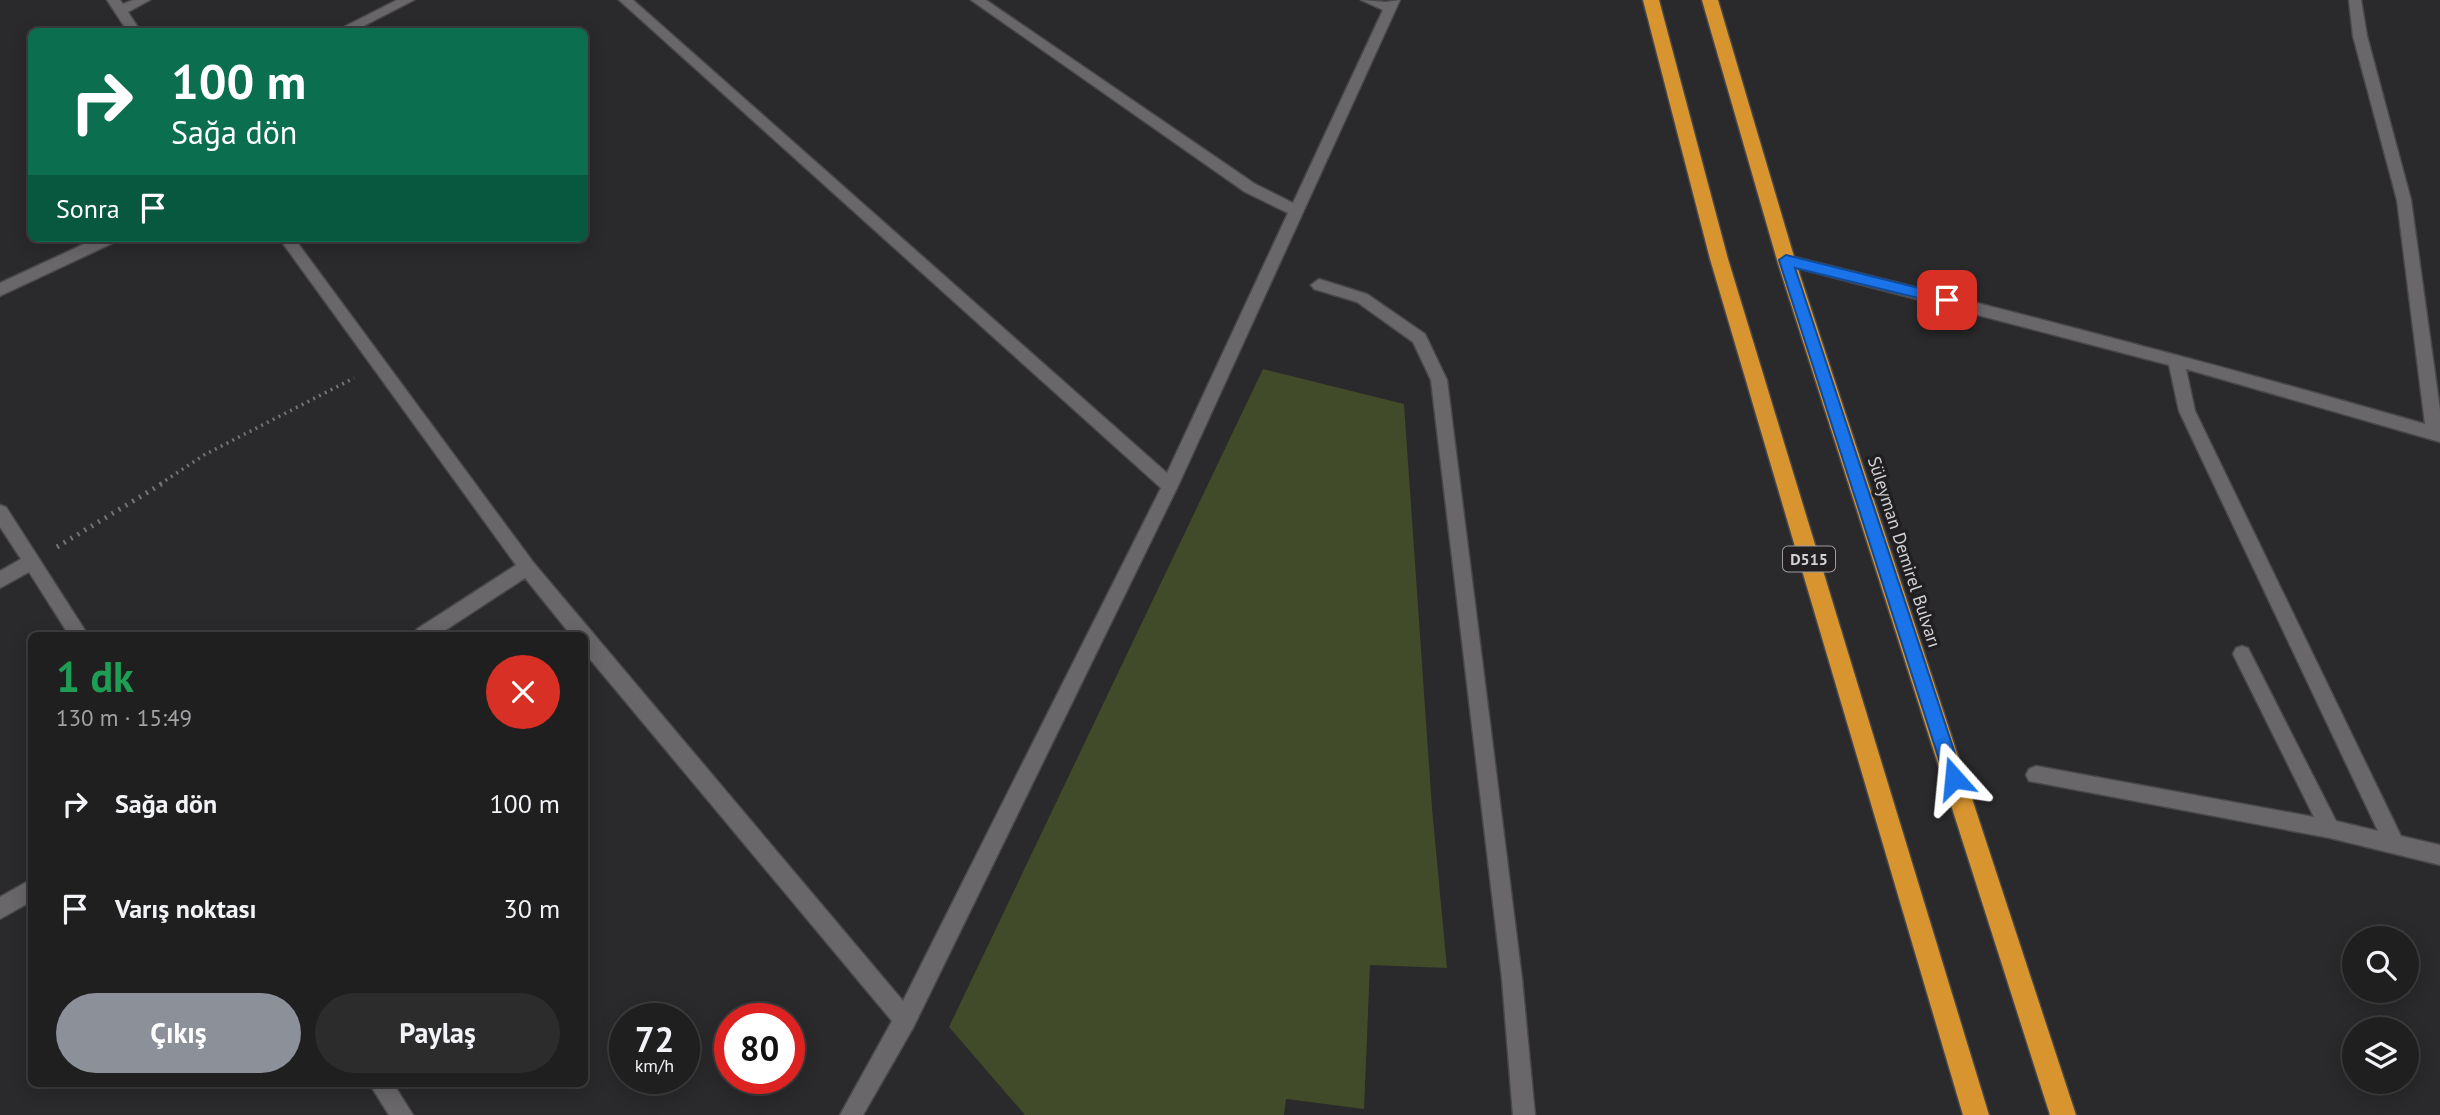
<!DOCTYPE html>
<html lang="tr">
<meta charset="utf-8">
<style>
:root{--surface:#201f20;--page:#2d2c2d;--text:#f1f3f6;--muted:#a2a2a5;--line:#3d3d3e;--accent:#8c9099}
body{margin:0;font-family:"PT Sans",sans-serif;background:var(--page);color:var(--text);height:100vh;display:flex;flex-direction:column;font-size:26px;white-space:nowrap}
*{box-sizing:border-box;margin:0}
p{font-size:23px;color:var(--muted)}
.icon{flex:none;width:38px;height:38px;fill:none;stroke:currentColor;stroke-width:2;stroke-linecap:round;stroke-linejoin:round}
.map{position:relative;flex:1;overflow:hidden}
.details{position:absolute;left:28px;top:632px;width:560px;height:455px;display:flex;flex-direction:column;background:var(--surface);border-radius:10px;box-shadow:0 4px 18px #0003,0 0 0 2px var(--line)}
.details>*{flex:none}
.top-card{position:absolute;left:28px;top:28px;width:560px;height:214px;border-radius:10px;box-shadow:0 4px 18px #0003,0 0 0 2px var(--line);background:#0b6e4f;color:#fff;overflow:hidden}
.fabs{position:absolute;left:2342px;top:926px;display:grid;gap:14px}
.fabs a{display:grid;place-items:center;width:77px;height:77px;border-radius:50%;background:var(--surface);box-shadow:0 4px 18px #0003,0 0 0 2px var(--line);font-size:35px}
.speed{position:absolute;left:609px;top:1003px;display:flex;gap:14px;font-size:35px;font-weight:700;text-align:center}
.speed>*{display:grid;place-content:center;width:91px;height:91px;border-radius:50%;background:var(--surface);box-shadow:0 4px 18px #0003,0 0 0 2px var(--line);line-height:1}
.speed small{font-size:18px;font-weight:400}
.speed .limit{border:10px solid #d22;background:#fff;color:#111}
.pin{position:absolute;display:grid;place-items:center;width:60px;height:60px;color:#fff;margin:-30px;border-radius:14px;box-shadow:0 4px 10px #0006}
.me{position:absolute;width:77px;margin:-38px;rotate:342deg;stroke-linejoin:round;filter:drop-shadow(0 0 5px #0008)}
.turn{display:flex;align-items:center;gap:24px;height:147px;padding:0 28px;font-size:32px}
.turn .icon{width:91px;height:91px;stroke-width:2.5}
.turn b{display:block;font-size:49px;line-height:60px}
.then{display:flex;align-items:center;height:66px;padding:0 28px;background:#0003;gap:14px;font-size:26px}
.round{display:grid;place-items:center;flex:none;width:74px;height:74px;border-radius:37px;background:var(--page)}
.overview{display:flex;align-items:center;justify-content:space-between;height:119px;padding:0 28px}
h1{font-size:42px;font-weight:800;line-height:52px;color:#1e9e55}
.cta{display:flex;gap:14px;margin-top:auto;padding:14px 28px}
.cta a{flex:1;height:80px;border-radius:42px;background:var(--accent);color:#fff;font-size:28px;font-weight:800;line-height:80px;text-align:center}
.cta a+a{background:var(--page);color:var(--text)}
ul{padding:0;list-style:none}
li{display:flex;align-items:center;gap:21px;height:105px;padding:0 28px}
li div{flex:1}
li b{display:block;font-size:26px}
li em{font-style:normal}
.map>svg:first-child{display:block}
</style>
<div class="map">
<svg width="2440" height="1115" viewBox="0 0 2440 1115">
<rect width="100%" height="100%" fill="#2a292b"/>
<path fill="#414a29" d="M1263,369L1404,404L1432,808L1447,968L1370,965L1364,1109L1286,1099L1284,1115H1025L949,1027Z"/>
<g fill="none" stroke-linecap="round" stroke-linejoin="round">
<g stroke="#484749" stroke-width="3">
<path id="minor" d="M107,0H120L123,4L133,0H150L128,12L141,32H128Z
M397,0H414L352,32H334Z
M619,0H633L1167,473L1288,213L1245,192L971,0H986L1255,184L1293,203L1383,10L1361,0L1386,2L1400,0L1178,486L913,1028L863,1115H840L892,1021L584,652V635H571L525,578L438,635H414L417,629L516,565L279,238H294L533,562L903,1001L1161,488Z
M2349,0H2361L2367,36L2411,200L2440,410V442L2186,369L2195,411L2401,836L2440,845V865L2330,838L2029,781L2026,775L2029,769L2036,766L2314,817L2233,654L2236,648L2242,646L2248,648L2336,821L2378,831L2179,411L2169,365L1786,265L1778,260L1786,255C2001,308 2213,363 2425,424L2397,200L2353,36Z
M97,238H117L115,242L0,296V283Z
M1319,279L1367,294L1425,334L1447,380L1522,979L1535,1115H1513L1502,979L1431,380L1413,342L1357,302L1314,289L1311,285Z
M0,505L6,507L88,635H69L29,572L0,588V571L21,559L0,527Z
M32,879V901L0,919V897Z
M369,1083H393L413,1115H389Z"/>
</g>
<g stroke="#484749" stroke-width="3">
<path id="highway" d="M1643,0H1659L1728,259L1989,1115H1963L1710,259Z
M1702,0H1718L1795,260L2076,1115H2050L1777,260Z"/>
</g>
<path stroke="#737274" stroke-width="3.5" stroke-dasharray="2 4.5" stroke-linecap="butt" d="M160,484L204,455L354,378"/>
<path stroke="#737274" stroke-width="5" stroke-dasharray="2 6" stroke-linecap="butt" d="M57,547L163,483"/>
<use href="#minor" fill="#69676a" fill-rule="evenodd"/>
<use href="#highway" fill="#d7942f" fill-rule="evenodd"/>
</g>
<path fill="#1a73e8" stroke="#114b97" stroke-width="2" d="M1786,255L1947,295L1954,300L1947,305L1795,268L1963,778L1960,784L1954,787L1948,784L1945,778L1779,260Z"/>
<g text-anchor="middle" stroke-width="7" stroke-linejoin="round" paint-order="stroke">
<rect fill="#211f21" stroke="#9d9c9e" stroke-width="2" x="1783" y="546.5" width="52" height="25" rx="5"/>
<g font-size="16" font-weight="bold" fill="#d2d1d3">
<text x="1809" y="565">D515</text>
</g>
<g font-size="18" fill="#d2d1d3" stroke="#211f21">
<text transform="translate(1904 552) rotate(72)" y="6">Süleyman Demirel Bulvarı</text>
</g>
</g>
</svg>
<div class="fabs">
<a><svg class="icon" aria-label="search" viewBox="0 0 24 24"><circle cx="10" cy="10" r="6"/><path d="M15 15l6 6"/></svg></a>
<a><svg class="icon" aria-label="layers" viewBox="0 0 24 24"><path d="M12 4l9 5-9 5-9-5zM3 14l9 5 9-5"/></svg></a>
</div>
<div class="speed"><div>72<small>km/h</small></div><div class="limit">80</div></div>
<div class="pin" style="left:1947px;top:300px;background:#d93025"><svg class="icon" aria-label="arrive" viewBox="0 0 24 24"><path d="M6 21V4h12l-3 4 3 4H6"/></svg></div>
<svg class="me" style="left:1954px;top:778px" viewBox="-20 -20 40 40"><path d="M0-17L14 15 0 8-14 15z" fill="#1a73e8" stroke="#fff" stroke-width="4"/></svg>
<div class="top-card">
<div class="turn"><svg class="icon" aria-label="right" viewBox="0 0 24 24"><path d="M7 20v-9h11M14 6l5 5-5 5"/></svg><div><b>100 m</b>Sağa dön</div></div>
<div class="then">Sonra<svg class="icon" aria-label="arrive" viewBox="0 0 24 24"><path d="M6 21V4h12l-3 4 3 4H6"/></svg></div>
</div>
<section class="details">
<div class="overview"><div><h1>1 dk</h1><p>130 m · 15:49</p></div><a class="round" style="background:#d93025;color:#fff"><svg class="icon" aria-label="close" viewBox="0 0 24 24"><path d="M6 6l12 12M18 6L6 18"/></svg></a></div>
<ul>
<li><svg class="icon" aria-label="right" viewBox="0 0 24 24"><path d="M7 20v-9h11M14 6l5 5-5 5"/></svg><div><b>Sağa dön</b></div><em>100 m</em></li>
<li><svg class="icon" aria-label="arrive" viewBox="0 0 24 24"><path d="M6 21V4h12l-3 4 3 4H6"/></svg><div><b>Varış noktası</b></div><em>30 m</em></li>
</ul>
<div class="cta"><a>Çıkış</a><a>Paylaş</a></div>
</section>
</div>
